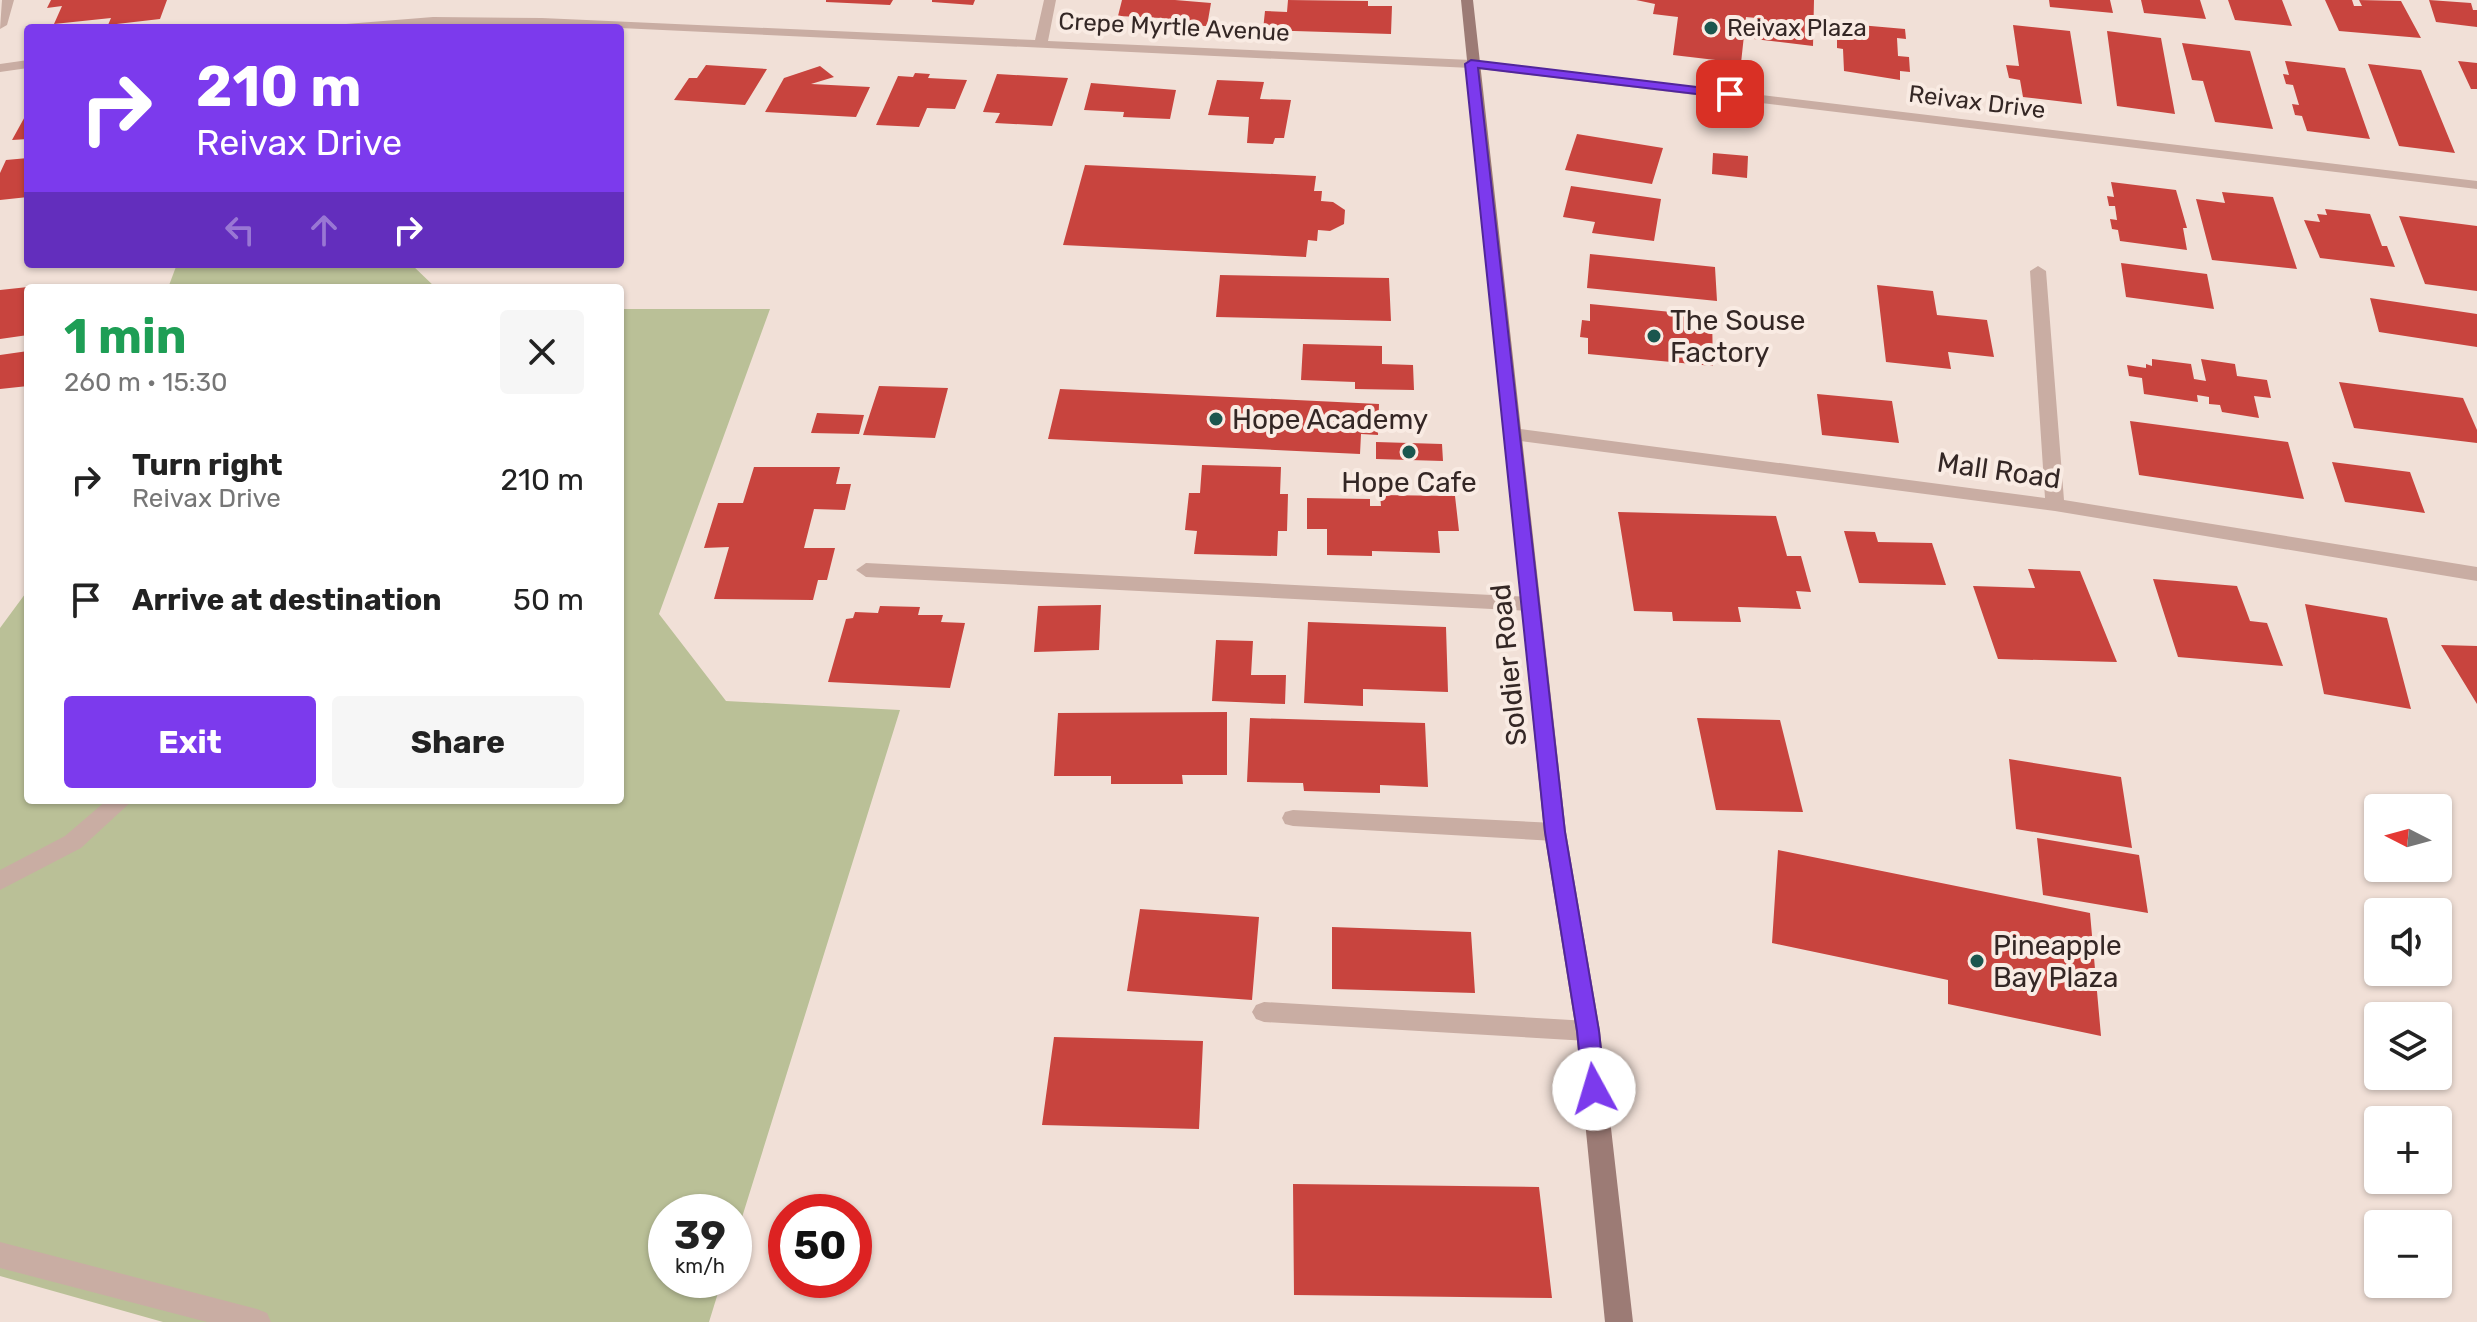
<!DOCTYPE html>
<meta charset="utf-8">
<style>
:root{--surface:#fff;--page:#f6f6f6;--text:#222;--muted:#767676;--accent:#7c3aed}
body{margin:0;font-family:Rubik,sans-serif;background:var(--page);color:var(--text);height:100vh;display:flex;flex-direction:column;font-size:30px;white-space:nowrap}
*{box-sizing:border-box;margin:0}
p{font-size:26px;color:var(--muted)}
.icon{flex:none;width:44px;height:44px;fill:none;stroke:currentColor;stroke-width:2;stroke-linecap:round;stroke-linejoin:round}
.map{position:relative;flex:1;overflow:hidden}
.sheet{position:absolute;left:24px;top:284px;width:600px;height:520px;display:flex;flex-direction:column;background:var(--surface);border-radius:8px;box-shadow:0 2px 6px #0004}
.sheet>*{flex:none}
.hud{position:absolute;left:24px;top:24px;width:600px;height:244px;border-radius:8px;box-shadow:0 2px 6px #0004;background:#7c3aed;color:#fff;overflow:hidden}
.needle{width:52px;rotate:276deg}
.controls{position:absolute;left:2364px;top:794px;display:grid;gap:16px}
.controls a{display:grid;place-items:center;width:88px;height:88px;border-radius:8px;background:var(--surface);box-shadow:0 2px 6px #0004;font-size:40px}
.speed{position:absolute;left:648px;top:1194px;display:flex;gap:16px;font-size:40px;font-weight:700;text-align:center}
.speed>*{display:grid;place-content:center;width:104px;height:104px;border-radius:50%;background:var(--surface);box-shadow:0 2px 6px #0004;line-height:1}
.speed small{font-size:20px;font-weight:400}
.speed .limit{border:12px solid #d22;background:#fff;color:#111}
.pin{position:absolute;display:grid;place-items:center;width:68px;height:68px;color:#fff;margin:-34px;border-radius:16px;box-shadow:0 4px 12px #0006}
.me{position:absolute;width:88px;margin:-44px;rotate:354deg;stroke-linejoin:round;filter:drop-shadow(0 0 6px #0008)}
.turn{display:flex;align-items:center;gap:28px;height:168px;padding:0 40px;font-size:36px}
.turn .icon{width:104px;height:104px;stroke-width:2.5}
.turn b{display:block;font-size:56px;line-height:68px}
.lanes{display:flex;align-items:center;height:76px;padding:0 40px;background:#0003;justify-content:center;gap:40px;direction:ltr}
.lanes .off{opacity:.35}
.round{display:grid;place-items:center;flex:none;width:84px;height:84px;border-radius:8px;background:var(--page)}
.overview{display:flex;align-items:center;justify-content:space-between;height:136px;padding:0 40px}
h1{font-size:48px;font-weight:700;line-height:60px;color:#1e9e55}
.button{display:flex;gap:16px;margin-top:auto;padding:16px 40px}
.button a{flex:1;height:92px;border-radius:8px;background:var(--accent);color:#fff;font-size:32px;font-weight:700;line-height:92px;text-align:center}
.button a+a{background:var(--page);color:var(--text)}
ul{padding:0;list-style:none}
li{display:flex;align-items:center;gap:24px;height:120px;padding:0 40px}
li div{flex:1}
li b{display:block;font-size:30px}
li em{font-style:normal}
.map>svg:first-child{display:block}
</style>
<div class="map">
<svg width="2477" height="1322" viewBox="0 0 2477 1322">
<rect width="100%" height="100%" fill="#f1e0d7"/>
<path fill="#bac097" d="M177,264H411L436,288H168Z
M620,309H770L659,614L726,701L900,710L734,1243V1212H666V1280H722L709,1322H163L0,1276V628L28,590V800H620Z"/>
<path fill="#c8443e" d="M51,0H167L160,19L108,25L111,18L54,24L62,6L47,8Z
M826,0H893L890,5L826,2Z
M932,0H975L973,5L932,2Z
M1122,0H1175L1211,3L1207,26L1160,25L1161,18L1118,16Z
M1288,0L1368,1V6H1392L1391,34L1263,30L1265,11L1287,12Z
M1636,0H1814L1813,46L1754,39L1756,18L1746,17L1741,63L1673,55L1678,17L1653,14L1655,4Z
M2049,0H2110L2113,13L2050,7Z
M2141,0H2200L2206,19L2144,13Z
M2228,0H2282L2292,26L2235,20Z
M2325,0H2352L2354,6H2362L2359,0L2401,1L2421,38L2339,31Z
M2429,0L2471,3L2473,10H2477V27L2436,22Z
M1848,24L1905,29L1906,39L1897,38L1898,56L1909,57L1910,72L1900,71V80L1844,71L1843,49L1837,48V36L1848,37Z
M2013,25L2070,31L2082,104L2023,97L2020,80L2009,78L2006,65L2019,66Z
M2107,31L2161,38L2175,114L2117,106Z
M2182,43L2250,51L2273,129L2215,122L2203,81L2192,80Z
M2285,61L2345,68L2370,139L2307,131L2302,116L2295,115L2292,104L2299,105L2293,85L2286,84L2283,74L2289,75Z
M2458,61L2477,63V89H2471Z
M2368,64L2421,70L2455,153L2399,146Z
M706,65L767,69L745,105L674,100L689,78H697Z
M820,66L834,77L811,84L870,87L856,117L765,112L784,78Z
M915,73L930,74L928,78L967,80L955,109L927,108L919,127L876,125L898,76L913,77Z
M997,74L1068,78L1052,126L995,123L1000,113L983,112Z
M1217,80L1264,82L1260,99L1291,100L1284,138H1275L1273,144L1247,143L1249,117L1208,115Z
M1091,83L1176,90L1170,119L1123,117L1124,112L1084,110Z
M28,111V139L12,140Z
M1577,134L1663,148L1652,184L1565,170Z
M1713,153L1748,156L1747,178L1712,174Z
M28,158V197L0,200V173L6,160Z
M1085,165L1316,176L1314,191H1322L1321,201L1333,202L1345,210L1344,224L1330,231L1318,230L1317,241L1308,240L1306,257L1063,245Z
M2111,182L2176,190L2187,228H2183L2187,250L2120,241L2118,230L2112,229L2110,219L2117,220L2115,206H2109L2107,196L2114,197Z
M1571,186L1661,199L1654,241L1592,233L1595,222L1563,217Z
M2222,192L2273,197L2297,269L2212,260L2196,199L2225,203Z
M2325,209L2370,214L2382,246H2387L2395,267L2320,258L2304,220L2320,222L2317,214L2327,215Z
M2399,216L2477,226V291L2425,284Z
M1590,254L1715,267L1717,301L1587,288Z
M2121,263L2207,274L2214,309L2126,297Z
M1220,275L1389,278L1391,321L1216,317Z
M1877,285L1933,291L1937,315L1987,320L1994,357L1948,352L1951,369L1886,362Z
M28,287V335L0,339V290Z
M2370,298L2477,314V347L2379,332Z
M1590,304L1712,316L1713,366L1588,354V338L1580,337L1582,320L1590,321Z
M1303,344L1382,346V364L1413,365L1414,390L1355,389V382L1301,380Z
M28,351V386L0,389V355Z
M2152,359L2191,364L2194,379L2206,381L2201,359L2235,364L2237,376L2267,380L2271,398L2254,396L2259,418L2222,412L2220,405L2209,404V397L2197,395L2198,402L2144,394L2142,378L2129,376L2127,365L2146,368V364L2152,366Z
M2339,382L2463,398L2477,430V443L2354,428Z
M879,386L948,388L935,438L863,435Z
M1060,389L1379,404L1378,435L1361,434L1360,454L1048,439Z
M1817,394L1892,401L1899,443L1822,435Z
M817,413L864,415L859,434L811,433Z
M2130,421L2288,442L2304,499L2139,475Z
M1376,442L1442,444L1443,461L1376,459Z
M2332,462L2410,472L2425,513L2345,502Z
M1202,465L1281,467L1280,494H1288L1287,531H1278L1277,556L1194,554L1197,531L1185,530L1189,493H1200Z
M754,467H840L836,484H851L845,510L814,509L804,548H835L827,580H818L813,600L714,599L729,547L704,548L718,503H743Z
M1380,495L1455,496L1459,531H1438L1440,553L1372,551V556L1327,555V529H1307V498L1370,499V506H1381Z
M1618,512L1776,516L1787,556H1801L1811,592L1796,591L1801,609L1738,607L1741,622L1673,621L1672,612L1634,611Z
M1844,531L1875,532L1878,542L1932,543L1946,585L1859,583Z
M2028,569L2080,571L2117,662L1998,659L1973,586L2035,588Z
M2153,579L2237,586L2250,621L2267,623L2283,666L2178,657Z
M2305,604L2387,618L2411,709L2324,694Z
M1101,605L1099,650L1034,652L1038,606Z
M880,606L920,607L918,615H943L941,622L965,623L950,688L828,682L846,619L853,618L855,612L878,613Z
M1308,622L1446,627L1448,692L1363,689V706L1304,703Z
M1216,640L1253,641L1251,675H1286L1285,704L1212,701Z
M2441,645L2477,646V704Z
M1227,712V775H1182L1183,784H1111V776H1054L1058,713Z
M1250,718L1425,723L1428,787L1380,785V793L1304,791L1303,783L1247,782Z
M1697,718L1780,720L1803,812L1716,810Z
M2009,759L2121,777L2132,848L2016,829Z
M2037,838L2139,855L2148,913L2043,895Z
M1778,850L2090,913L2101,1036L1948,1004V980L1772,943Z
M1140,909L1259,917L1252,1000L1127,991Z
M1332,927L1471,932L1475,993L1332,989Z
M1054,1037L1203,1041L1199,1129L1042,1125Z
M1293,1184L1539,1187L1552,1298L1294,1295Z"/>
<g fill="none" stroke-linecap="round" stroke-linejoin="round">
<path fill="#c9ada3" fill-rule="evenodd" d="M107,800H133L81,848L0,890V870L65,836Z
M1293,810L1555,823L1563,826L1566,832L1563,838L1555,841L1293,826L1285,824L1282,818L1285,812Z"/>
<path fill="#c9ada3" fill-rule="evenodd" d="M2,0H14L7,25L0,29Z
M1044,0H1056L1048,41L1471,60L2477,181V189L1471,68L620,28L433,25L339,28L346,24L433,17L542,18L1035,40Z
M28,60V68L0,72V64Z
M2038,266L2046,271L2064,500L2477,567V581L2055,511L1513,440L1504,434L1513,428L2045,498L2030,271Z
M866,563L1529,597L1539,604L1529,611L866,577L856,570Z
M1264,1002L1588,1021L1596,1024L1600,1031L1596,1038L1588,1041L1264,1022L1256,1019L1252,1012L1256,1005Z
M0,1242L257,1309L267,1313L271,1322H207L0,1268Z"/>
<path fill="#9c7b75" fill-rule="evenodd" d="M1461,0H1473L1566,832L1600,1031L1633,1322H1605L1576,1031L1544,832Z"/>
</g>
<path fill="#7c3aed" stroke="#51269a" stroke-width="2" d="M1471,60L1730,91L1737,94L1730,98L1478,68L1565,832L1599,1031L1605,1089L1602,1096L1594,1099L1586,1096L1583,1089L1577,1031L1545,832L1465,64Z"/>
<g fill="#1b564e" stroke="#f9ebe3" stroke-width="3">
<circle cx="1711" cy="28" r="8"/>
<circle cx="1654" cy="336" r="8"/>
<circle cx="1216" cy="419" r="8"/>
<circle cx="1409" cy="452" r="8"/>
<circle cx="1977" cy="961" r="8"/>
</g>
<g text-anchor="middle" stroke-width="8" stroke-linejoin="round" paint-order="stroke">
<g font-size="24" fill="#342725" stroke="#f9ebe3">
<text transform="translate(1174 27) rotate(3)" y="8">Crepe Myrtle Avenue</text>
<text transform="translate(1977 102) rotate(7)" y="8">Reivax Drive</text>
</g>
<g font-size="24" fill="#342725" stroke="#f9ebe3" text-anchor="start">
<text x="1727" y="36">Reivax Plaza</text>
</g>
<g font-size="28" fill="#342725" stroke="#f9ebe3" text-anchor="start">
<text x="1670" y="330">The Souse<tspan x="1670" dy="32">Factory</tspan></text>
<text x="1232" y="429">Hope Academy</text>
<text x="1409" y="492" text-anchor="middle">Hope Cafe</text>
<text x="1993" y="955">Pineapple<tspan x="1993" dy="32">Bay Plaza</tspan></text>
</g>
<g font-size="28" fill="#342725" stroke="#f9ebe3">
<text transform="translate(1999 470) rotate(8)" y="10">Mall Road</text>
<text transform="translate(1508 665) rotate(-96)" y="10">Soldier Road</text>
</g>
</g>
</svg>
<div class="controls">
<a><svg class="needle" viewBox="-14 -14 28 28"><path d="M0-13l5 13h-10z" fill="#e53935"/><path d="M0 13l5-13h-10z" fill="#767676"/></svg></a>
<a><svg class="icon" aria-label="sound" viewBox="0 0 24 24"><path d="M4 9h4l5-4v14l-5-4H4zM17 9q2 3 0 6"/></svg></a>
<a><svg class="icon" aria-label="layers" viewBox="0 0 24 24"><path d="M12 4l9 5-9 5-9-5zM3 14l9 5 9-5"/></svg></a>
<a>+</a>
<a>−</a>
</div>
<div class="speed"><div>39<small>km/h</small></div><div class="limit">50</div></div>
<div class="pin" style="left:1730px;top:94px;background:#d93025"><svg class="icon" aria-label="arrive" viewBox="0 0 24 24"><path d="M6 21V4h12l-3 4 3 4H6"/></svg></div>
<svg class="me" style="left:1594px;top:1089px" viewBox="-20 -20 40 40"><circle r="19" fill="#fff"/><path d="M0-13L10 11 0 6-10 11z" fill="#7c3aed"/></svg>
<div class="hud">
<div class="turn"><svg class="icon" aria-label="right" viewBox="0 0 24 24"><path d="M7 20v-9h11M14 6l5 5-5 5"/></svg><div><b>210 m</b>Reivax Drive</div></div>
<div class="lanes"><svg class="icon off" aria-label="left" viewBox="0 0 24 24"><path d="M17 20v-9H6M10 6l-5 5 5 5"/></svg><svg class="icon off" aria-label="ahead" viewBox="0 0 24 24"><path d="M12 20V5M6 11l6-6 6 6"/></svg><svg class="icon" aria-label="right" viewBox="0 0 24 24"><path d="M7 20v-9h11M14 6l5 5-5 5"/></svg></div>
</div>
<section class="sheet">
<div class="overview"><div><h1>1 min</h1><p>260 m · 15:30</p></div><a class="round"><svg class="icon" aria-label="close" viewBox="0 0 24 24"><path d="M6 6l12 12M18 6L6 18"/></svg></a></div>
<ul>
<li><svg class="icon" aria-label="right" viewBox="0 0 24 24"><path d="M7 20v-9h11M14 6l5 5-5 5"/></svg><div><b>Turn right</b><p>Reivax Drive</p></div><em>210 m</em></li>
<li><svg class="icon" aria-label="arrive" viewBox="0 0 24 24"><path d="M6 21V4h12l-3 4 3 4H6"/></svg><div><b>Arrive at destination</b></div><em>50 m</em></li>
</ul>
<div class="button"><a>Exit</a><a>Share</a></div>
</section>
</div>
